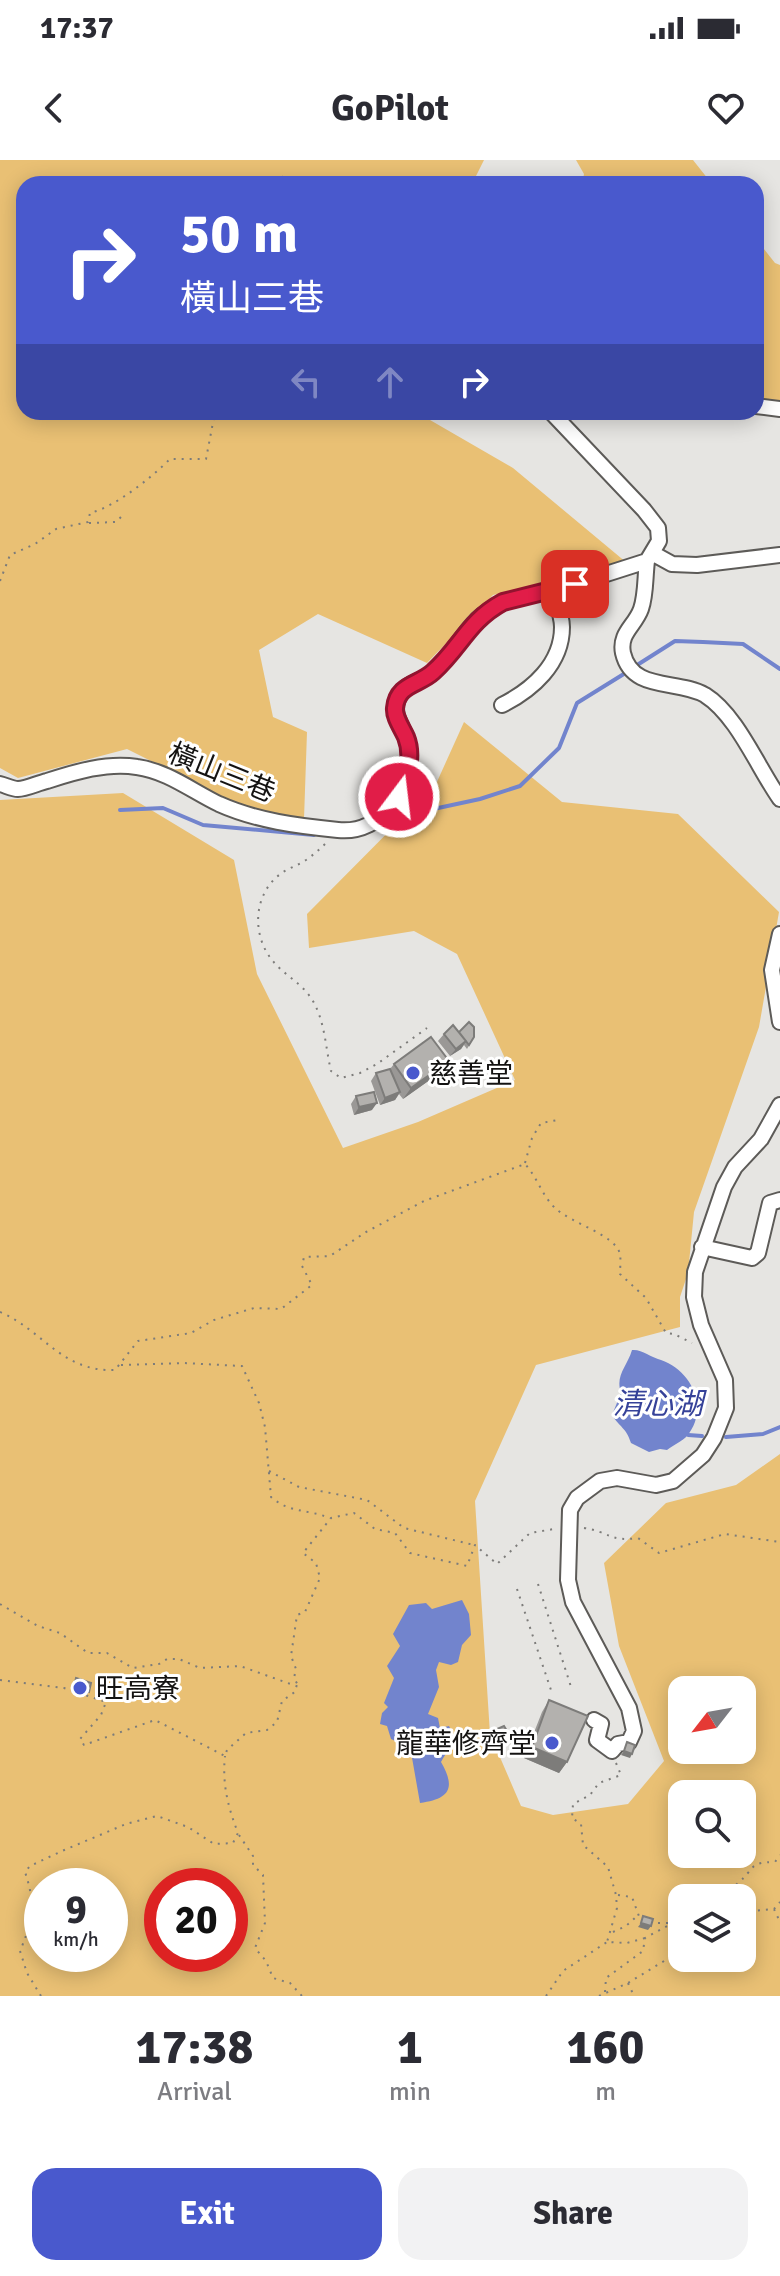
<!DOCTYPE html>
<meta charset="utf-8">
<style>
:root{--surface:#fff;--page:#f2f2f3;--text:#2b2b33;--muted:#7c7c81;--accent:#4959cd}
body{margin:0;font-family:Signika,"Noto Sans TC",sans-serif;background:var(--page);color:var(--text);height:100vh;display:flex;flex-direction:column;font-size:30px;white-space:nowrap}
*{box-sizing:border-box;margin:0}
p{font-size:26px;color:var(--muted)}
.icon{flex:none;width:44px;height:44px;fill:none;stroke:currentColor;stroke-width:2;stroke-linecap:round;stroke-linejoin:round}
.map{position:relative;height:1836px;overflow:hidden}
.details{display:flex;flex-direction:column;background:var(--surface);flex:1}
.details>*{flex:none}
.guide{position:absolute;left:16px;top:16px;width:748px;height:244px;border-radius:24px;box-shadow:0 4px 20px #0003;background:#4959cd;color:#fff;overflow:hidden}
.needle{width:52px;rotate:239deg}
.tools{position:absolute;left:668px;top:1516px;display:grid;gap:16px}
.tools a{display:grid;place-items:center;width:88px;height:88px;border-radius:16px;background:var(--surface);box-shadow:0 4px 20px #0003;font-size:40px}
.speed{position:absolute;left:24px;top:1708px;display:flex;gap:16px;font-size:40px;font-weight:700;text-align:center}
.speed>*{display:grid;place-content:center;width:104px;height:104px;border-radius:50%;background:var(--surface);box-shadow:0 4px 20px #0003;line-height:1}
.speed small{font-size:20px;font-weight:400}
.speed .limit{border:12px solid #d22;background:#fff;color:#111}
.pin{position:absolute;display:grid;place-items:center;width:68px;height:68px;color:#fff;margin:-34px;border-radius:16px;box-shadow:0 4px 12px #0006}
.me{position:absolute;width:88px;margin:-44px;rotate:15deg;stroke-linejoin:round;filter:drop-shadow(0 0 6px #0008)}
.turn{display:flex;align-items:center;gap:28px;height:168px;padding:0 32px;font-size:36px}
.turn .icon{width:104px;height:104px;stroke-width:2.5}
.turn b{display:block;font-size:56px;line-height:68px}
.lanes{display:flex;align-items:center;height:76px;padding:0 32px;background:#0003;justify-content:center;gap:40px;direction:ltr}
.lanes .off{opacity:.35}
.eta{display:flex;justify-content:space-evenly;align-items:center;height:136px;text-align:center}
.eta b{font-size:48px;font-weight:800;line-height:56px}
.button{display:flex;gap:16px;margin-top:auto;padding:16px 32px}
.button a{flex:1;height:92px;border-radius:24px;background:var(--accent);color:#fff;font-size:32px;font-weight:800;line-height:92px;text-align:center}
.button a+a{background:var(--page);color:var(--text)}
.status{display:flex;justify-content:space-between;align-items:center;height:56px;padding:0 40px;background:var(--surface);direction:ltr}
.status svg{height:22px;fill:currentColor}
header{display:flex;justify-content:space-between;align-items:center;height:104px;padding:0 32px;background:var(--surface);font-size:36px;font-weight:800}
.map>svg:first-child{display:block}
</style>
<div class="status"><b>17:37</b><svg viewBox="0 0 49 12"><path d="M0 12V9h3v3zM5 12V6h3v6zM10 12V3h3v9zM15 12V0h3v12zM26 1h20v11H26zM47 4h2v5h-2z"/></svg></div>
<header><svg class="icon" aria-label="back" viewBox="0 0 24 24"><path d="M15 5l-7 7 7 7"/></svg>GoPilot<svg class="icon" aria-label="heart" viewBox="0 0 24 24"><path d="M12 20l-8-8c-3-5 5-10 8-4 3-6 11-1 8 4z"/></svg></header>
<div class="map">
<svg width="780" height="1836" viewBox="0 0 780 1836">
<rect width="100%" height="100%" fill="#e6e5e2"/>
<path fill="#e9c074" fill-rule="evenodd" d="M0,0H484L472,24H24V252H428L430,260L513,308L627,403L493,435L427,503L318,454L259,490L273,557L307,572L304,659L243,647L127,589L18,618L0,608Z
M576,0H693L712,24H582L584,14Z
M756,79L775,103L780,105V241L756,238Z
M464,562L562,642L678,654L779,752L759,867L694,1052L688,1113L680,1137V1167L536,1205L475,1341L490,1574L521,1646L553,1655L628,1644L664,1601L619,1486L604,1403L666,1343L736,1325L780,1294V1836H0V640L123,633L234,700L257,814L343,988L418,962L515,920L457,794L414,771L309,788L307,754L436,624ZM682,1530H742V1590H682ZM682,1634H742V1694H682ZM42,1726H110V1794H42ZM162,1726H230V1794H162ZM682,1738H742V1798H682Z"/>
<path fill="#7284cd" d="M632,1190C642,1189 650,1197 661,1200C691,1210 710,1248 687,1276C683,1281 673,1285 667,1290L660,1289L649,1292L631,1283C626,1267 620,1268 612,1255L621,1233C615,1215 627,1207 632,1190Z
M462,1440L469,1454L471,1475L462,1485L458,1502L451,1505L439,1502L436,1510L439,1527L428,1554L438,1558L440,1568L449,1566C458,1581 449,1588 441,1602C456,1628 450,1639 420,1643L411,1592L408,1587L391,1579L387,1566L380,1564L382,1553L388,1547L384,1543L394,1518L387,1506L400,1486L393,1474L409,1445L426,1443L432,1449Z"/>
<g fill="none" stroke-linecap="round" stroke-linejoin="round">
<path stroke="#7284cd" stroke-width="4" d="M634,507L675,481L703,482L743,484L780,509
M120,650L163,648L203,665L314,675
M387,659L480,639L520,626L559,588L577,543L627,512
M688,1275L702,1276
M726,1277L763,1274L780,1267"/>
<g stroke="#5d5b58" stroke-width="18">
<path id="minor" d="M756,246L780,249
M652,393L672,404L697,405L780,395
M647,401C645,416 646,435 641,449C635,466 619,473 623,493C632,532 677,519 705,535C737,555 758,608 780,639
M502,545C532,530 562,504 562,467C562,455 556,441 553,430
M0,624C5,625 12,629 18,629C26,629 38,623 47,621C75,612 107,602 137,607C167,611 192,631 219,644C257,661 298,666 338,670C383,675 416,625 408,584C405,567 391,557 398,539C403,523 419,523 431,514C448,501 459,479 474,463C482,453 493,448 503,442L575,424L647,401L659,381L658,368L644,350L551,252
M780,774L772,810L780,862
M702,1087L752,1098L758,1093L770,1043L780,1040
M594,1560L601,1564L597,1580L612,1591L618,1584L629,1582L634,1571L629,1548L573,1442L568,1420L570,1350L577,1338L600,1321L617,1318L656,1325L673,1321L703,1295L714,1278L726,1248L725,1220L701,1165L694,1137L695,1112L724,1027L735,1007L761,979L780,945"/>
</g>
<path stroke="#7d7c7a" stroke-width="2" stroke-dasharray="2 6" stroke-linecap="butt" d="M89,363L116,362L122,356
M0,421L10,395L35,384L56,369L88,362L90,353C115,347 151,318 170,299H206L215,252
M325,684C319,690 313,695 306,700C297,706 286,709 279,715C253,736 252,775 272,800C282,813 298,821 308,834C325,855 325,886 331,911L341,918L360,913L377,904L427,868
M525,1003L532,978L541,963L558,960
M0,1152C43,1170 61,1212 115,1210L138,1181L191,1173L214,1160L254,1148L281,1149L312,1125L302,1106L304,1097L330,1096L366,1072L424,1041L525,1004C537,1017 542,1035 554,1047C571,1064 615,1074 620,1094C621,1100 620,1108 620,1114L646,1138L666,1173L674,1174L692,1183
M121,1205L183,1203L242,1206L259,1243L265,1267L271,1337C289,1353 307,1349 330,1358
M269,1311L299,1327L367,1340L404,1368L474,1385
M584,1368C610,1372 609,1382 638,1378L659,1393L725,1374L780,1382
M538,1424L572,1530
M517,1429L552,1533
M0,1444L38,1466L60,1473L88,1493H107L133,1508L159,1504L167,1499H179L200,1508L240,1506L299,1527L294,1518L296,1509L291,1496L297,1455L305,1452L320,1418L316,1403L303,1393L331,1358L354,1353L375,1369L395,1373L410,1393L467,1406L475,1385L497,1404L530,1373L554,1369
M0,1520L64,1528L106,1542L101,1555L80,1579L84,1585L155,1560L225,1596L227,1590L246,1573L267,1570L277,1562L282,1541L299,1529
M616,1603L621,1615L599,1623L590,1635L573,1644L572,1658L581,1664L583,1685L608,1707L616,1735L617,1748L607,1782L627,1783L645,1778
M239,1675L253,1696V1705L263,1715L265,1763L255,1788L266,1801L273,1818L290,1823L302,1836
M618,1735L632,1737L640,1759
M716,1738C723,1733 732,1729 738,1723C755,1709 748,1702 775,1702L780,1695
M774,1749L780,1762
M742,1752L774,1749L780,1742
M650,1763H671
M613,1772L626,1766L637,1756
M628,1823L634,1836
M605,1832L606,1818L643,1791L645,1778L682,1758
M41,1836L27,1813L20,1791C33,1760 36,1745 25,1712L30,1706L62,1691L126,1664L157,1656L188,1667L214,1684L233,1683L238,1673C228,1647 222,1624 225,1596
M546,1836L563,1811L607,1782
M599,1836L628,1823L682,1790"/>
<use href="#minor" stroke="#fff" stroke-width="14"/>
</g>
<path fill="#9a9896" d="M459,872L474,877L467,889L464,885L461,889L450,896L438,881L444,874Z
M449,901L441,912L403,939L399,934L395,940L380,945L371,921L376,913L390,909L394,904Z
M356,936L372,950L354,955L351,944Z
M549,1540L567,1602L559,1613L524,1598L542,1552Z
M497,1569L507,1580L500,1584L495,1573Z"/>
<path fill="#7d7c7a" d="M466,881L461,889L450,896L456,889Z
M449,901L441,912L403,939L411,928Z
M400,932L395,940L380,945L385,938Z
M377,943L372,950L354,955L359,947Z
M74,1527L89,1532L86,1535L71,1530Z
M532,1587L567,1602L559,1613L524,1598Z
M624,1591L632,1594L630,1598L621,1595Z
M641,1763L651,1766L648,1770L638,1767Z"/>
<path fill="#b3b1ae" stroke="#7d7c7a" stroke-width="2" d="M283,17L297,23V24H280Z
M469,862L474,867V877L469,885L459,872Z
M453,865L466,881L456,889L444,874Z
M431,877L449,901L411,928L394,904Z
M390,909L400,932L385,938L376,913Z
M374,932L377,943L359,947L356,936Z
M76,1518L91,1523L89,1532L74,1527Z
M549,1540L588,1556L567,1602L532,1587Z
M504,1566L510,1576L503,1580L497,1569Z
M627,1582L635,1585L632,1594L624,1591Z
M643,1756L653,1759L651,1766L641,1763Z"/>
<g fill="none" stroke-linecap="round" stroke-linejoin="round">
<g stroke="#92132f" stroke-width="20">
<path id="route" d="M399,637C406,618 414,597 406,577C402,568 394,557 395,548C397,524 419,525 433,512C461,487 468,461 503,442L575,424"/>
</g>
<use href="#route" stroke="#e11d48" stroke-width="14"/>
</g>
<g fill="#4959cd" stroke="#fff" stroke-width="3">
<circle cx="413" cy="913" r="8"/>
<circle cx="80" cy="1528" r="8"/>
<circle cx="552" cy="1583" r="8"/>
</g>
<g text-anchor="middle" stroke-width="6" stroke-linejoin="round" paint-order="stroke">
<g font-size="28" fill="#141312" stroke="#fff">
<text transform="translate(222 612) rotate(22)" y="10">橫山三巷</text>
</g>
<g font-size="28" fill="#141312" stroke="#fff" text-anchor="start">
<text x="429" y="923">慈善堂</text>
<text x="96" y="1538">旺高寮</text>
<text x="536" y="1593" text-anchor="end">龍華修齊堂</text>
</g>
<g font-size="30" font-style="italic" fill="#364299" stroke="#fff">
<text x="658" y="1254">清心湖</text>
</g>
</g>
</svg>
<div class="tools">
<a><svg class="needle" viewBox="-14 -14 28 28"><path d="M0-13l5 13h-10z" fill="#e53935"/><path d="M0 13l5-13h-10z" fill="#7c7c81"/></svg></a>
<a><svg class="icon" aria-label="search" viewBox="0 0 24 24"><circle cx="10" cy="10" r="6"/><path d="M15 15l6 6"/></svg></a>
<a><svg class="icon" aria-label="layers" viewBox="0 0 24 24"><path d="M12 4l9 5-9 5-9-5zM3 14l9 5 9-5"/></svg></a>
</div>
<div class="speed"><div>9<small>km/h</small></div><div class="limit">20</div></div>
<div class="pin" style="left:575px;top:424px;background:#d93025"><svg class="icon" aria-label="arrive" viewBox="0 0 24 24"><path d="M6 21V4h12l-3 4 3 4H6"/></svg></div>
<svg class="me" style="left:399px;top:637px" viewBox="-20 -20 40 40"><circle r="17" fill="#e11d48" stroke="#fff" stroke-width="3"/><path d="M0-11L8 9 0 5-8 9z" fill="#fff"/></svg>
<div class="guide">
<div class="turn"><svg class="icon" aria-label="right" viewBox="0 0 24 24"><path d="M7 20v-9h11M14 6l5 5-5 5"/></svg><div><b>50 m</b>橫山三巷</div></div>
<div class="lanes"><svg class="icon off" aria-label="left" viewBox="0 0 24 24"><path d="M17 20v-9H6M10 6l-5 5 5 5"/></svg><svg class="icon off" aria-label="ahead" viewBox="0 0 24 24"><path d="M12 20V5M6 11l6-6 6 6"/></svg><svg class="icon" aria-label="right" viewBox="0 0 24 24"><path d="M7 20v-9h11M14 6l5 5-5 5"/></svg></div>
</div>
</div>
<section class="details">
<div class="eta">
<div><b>17:38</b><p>Arrival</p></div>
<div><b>1</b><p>min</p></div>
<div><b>160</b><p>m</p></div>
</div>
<div class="button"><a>Exit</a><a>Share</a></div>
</section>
